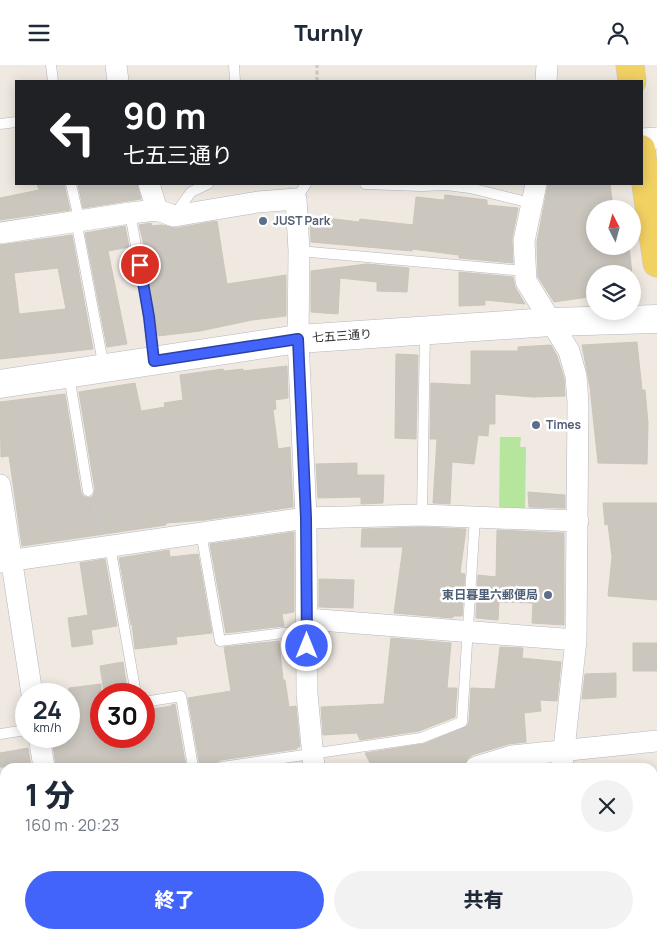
<!DOCTYPE html>
<html lang="ja">
<meta charset="utf-8">
<style>
:root{--surface:#fff;--page:#f2f2f3;--text:#1f2937;--muted:#747a83;--accent:#4264fb}
body{margin:0;font-family:Manrope,"Noto Sans JP",sans-serif;background:var(--page);color:var(--text);height:100vh;display:flex;flex-direction:column;font-size:19px;white-space:nowrap}
*{box-sizing:border-box;margin:0}
p{font-size:16px;color:var(--muted)}
.icon{flex:none;width:28px;height:28px;fill:none;stroke:currentColor;stroke-width:2;stroke-linecap:round;stroke-linejoin:round}
.map{position:relative;flex:1;overflow:hidden}
.drawer{position:absolute;left:0px;top:698px;width:658px;height:176px;display:flex;flex-direction:column;background:var(--surface);border-radius:15px 15px 0 0;box-shadow:0 2px 12px #0003}
.drawer>*{flex:none}
.top-card{position:absolute;left:15px;top:15px;width:628px;height:105px;border-radius:0px;box-shadow:0 2px 12px #0003;background:#202124;color:#fff;overflow:hidden}
.needle{width:32px;rotate:354deg}
.tools{position:absolute;left:586px;top:135px;display:grid;gap:10px}
.tools a{display:grid;place-items:center;width:55px;height:55px;border-radius:50%;background:var(--surface);box-shadow:0 2px 12px #0003;font-size:25px}
.speed{position:absolute;left:15px;top:618px;display:flex;gap:10px;font-size:25px;font-weight:700;text-align:center}
.speed>*{display:grid;place-content:center;width:65px;height:65px;border-radius:50%;background:var(--surface);box-shadow:0 2px 12px #0003;line-height:1}
.speed small{font-size:12px;font-weight:400}
.speed .limit{border:8px solid #d22;background:#fff;color:#111}
.pin{position:absolute;display:grid;place-items:center;width:42px;height:42px;color:#fff;margin:-21px;border:2px solid #fff;border-radius:50%;box-shadow:0 1px 5px #0007}
.me{position:absolute;width:55px;margin:-28px;rotate:0deg;stroke-linejoin:round;filter:drop-shadow(0 0 4px #0008)}
.turn{display:flex;align-items:center;gap:18px;height:105px;padding:0 25px;font-size:22px}
.turn .icon{width:65px;height:65px;stroke-width:2.5}
.turn b{display:block;font-size:35px;line-height:42px}
.round{display:grid;place-items:center;flex:none;width:52px;height:52px;border-radius:26px;background:var(--page)}
.headline{display:flex;align-items:center;justify-content:space-between;height:85px;padding:0 25px}
h1{font-size:30px;font-weight:800;line-height:38px}
.button{display:flex;gap:10px;margin-top:auto;padding:10px 25px}
.button a{flex:1;height:58px;border-radius:30px;background:var(--accent);color:#fff;font-size:20px;font-weight:800;line-height:58px;text-align:center}
.button a+a{background:var(--page);color:var(--text)}
header{display:flex;justify-content:space-between;align-items:center;height:65px;padding:0 25px;background:var(--surface);font-size:22px;font-weight:800}
.map>svg:first-child{display:block}
</style>
<header><svg class="icon" aria-label="menu" viewBox="0 0 24 24"><path d="M4 6h16M4 12h16M4 18h16"/></svg>Turnly<svg class="icon" aria-label="person" viewBox="0 0 24 24"><circle cx="12" cy="8" r="4"/><path d="M4 21q1-7 8-7t8 7"/></svg></header>
<div class="map">
<svg width="657" height="873" viewBox="0 0 657 873">
<rect width="100%" height="100%" fill="#efe9e1"/>
<path fill="#b6e59e" d="M500,372H521L520,382H526L525,448H499Z"/>
<path fill="#cbc7bf" stroke="#cbc5ba" fill-rule="evenodd" d="M37,119H64L70,145L0,155V133L39,125Z
M78,119H137L141,134L83,143Z
M548,119H610L613,143L595,144V181H629L632,209H595V231L554,237L538,212L537,177Z
M445,130L487,135V140L518,143L512,174L513,198L459,193V190L412,184V186L311,177L310,151L359,157L360,154L413,160L416,132L444,135Z
M217,156L227,219L286,210V251L252,255L200,266L158,271L144,180L139,160L151,158L152,161L162,160L176,163Z
M125,161L129,182L108,186L127,279L107,282L85,168Z
M72,170L93,284L0,294V180ZM58,203L66,244L19,249L14,208Z
M367,199L409,203L407,227L377,226V217L340,213L338,249L311,247V206Z
M459,207L513,212L515,222L525,239L485,235V240L459,241Z
M637,277L642,325H645L648,358L647,399L598,398L590,322L582,280Z
M551,280L557,291L564,313L565,331L533,332L495,329V359H489L488,371L478,370L474,399L452,397L450,439L433,438L437,374H430L431,318L471,320V286H518V282Z
M396,289L418,290L416,374L395,373Z
M287,301L288,333L275,335L276,344L273,345L278,384L290,382L293,442L205,455L166,458V460L22,481L9,391L1,392L0,337L65,329L81,427L83,431L89,433L93,431L95,425L79,327L135,318L141,346L165,342L164,338L183,335L180,310L223,304L224,306L243,304V306Z
M357,398V410H384L383,438L361,439V432L318,433L316,399Z
M528,427L565,430V443L529,442Z
M603,438H657V535L608,531L612,492L608,459L605,460Z
M422,462L466,464L460,508L465,509L462,551H454L452,553L394,548L403,482H361L362,464Z
M497,465L564,468V560L532,558L533,538L499,537L498,555L476,553L478,510L496,512Z
M294,467V547L282,549L284,561L226,568L210,479Z
M169,485L170,492L198,489L212,568L176,572L177,579L135,584L132,559L131,560L119,493Z
M105,494L117,561L91,565L93,579L72,582L68,553L88,550L80,498Z
M319,514L354,515L353,543L319,542Z
M391,573L451,578L447,623H457L455,652L419,666L360,675L357,668L323,670L321,642L384,639Z
M279,576L283,615H285L289,642L296,641L300,682H297V684L221,695L217,697L215,702H200L188,633L231,626L224,582Z
M633,578H657V606H633Z
M500,582L523,583L522,593L561,597L557,636L540,635L541,646L524,648L526,677L509,679L472,690L467,694L464,702H372L365,688L423,679L467,661L469,657L471,623L495,624Z
M123,597L127,624L104,627L100,601Z
M616,608V632L582,634L585,609Z
M101,619V671H144V645L172,641L171,640L175,639L186,702H56L52,671H69V623Z
M28,683L31,702H0V688Z"/>
<g fill="none" stroke-linecap="round" stroke-linejoin="round">
<g stroke="#b4b7c1" stroke-width="11">
<path id="lane" d="M51,0L53,16
M234,0L235,16
M0,59L16,57
M71,119L79,154
M365,119L422,121L446,120L470,123L531,138
M296,134L306,119
M130,148L149,252L154,295
M176,148L191,127L208,119
M76,155L104,303
M299,186L525,206
M69,310L88,426
M422,450L425,266
M201,467L220,576L307,565
M110,481L136,629
M144,637L181,631L193,702
M0,669L26,665
M222,702L421,673L462,657L475,452
M202,869L203,873"/>
</g>
<g stroke="#b4b7c1" stroke-width="22">
<path id="street" d="M116,0L118,16
M546,16L547,0
M641,74L657,73
M149,119L157,145
M536,119L524,176L526,216L569,286L576,311L578,338L576,575L562,702
M0,168L130,148L157,145L174,151L258,137L296,134L299,186L298,274L306,453L307,629L314,702
M0,420L32,629
M0,497L306,453L422,450L578,456
M307,554L576,575
M39,671L44,702
M476,702L512,691L657,676
M0,832L5,831
M70,869V873
M344,869L345,873
M560,869L561,873"/>
</g>
<g stroke="#b4b7c1" stroke-width="29">
<path id="secondary" d="M0,319L298,274L551,257L657,254"/>
</g>
<g stroke="#c9c9c9" stroke-width="29">
<path id="primary" d="M630,0L632,16
M641,84L657,198"/>
</g>
<path stroke="#c9c9c9" stroke-width="3" stroke-dasharray="4 2.5" stroke-linecap="butt" d="M317,16V0
M94,441L98,461"/>
<use href="#lane" stroke="#fff" stroke-width="10"/>
<use href="#street" stroke="#fff" stroke-width="21"/>
<use href="#secondary" stroke="#fff" stroke-width="28"/>
<use href="#primary" stroke="#f2d163" stroke-width="28"/>
</g>
<g fill="none" stroke-linecap="round" stroke-linejoin="round">
<g stroke="#2b41a3" stroke-width="12">
<path id="route" d="M140,200L149,252L154,296L298,274L306,453L307,581"/>
</g>
<use href="#route" stroke="#4264fb" stroke-width="9"/>
</g>
<g fill="#5c6f8a" stroke="#fff" stroke-width="2">
<circle cx="263" cy="156" r="5"/>
<circle cx="536" cy="360" r="5"/>
<circle cx="548" cy="530" r="5"/>
</g>
<g text-anchor="middle" stroke-width="5" stroke-linejoin="round" paint-order="stroke">
<g font-size="12" font-weight="bold" fill="#4e5e75" stroke="#fff" text-anchor="start">
<text x="273" y="160">JUST Park</text>
<text x="546" y="364">Times</text>
<text x="538" y="534" text-anchor="end">東日暮里六郵便局</text>
</g>
<g font-size="12" fill="#2e2e2e" stroke="#fff">
<text transform="translate(342 271) rotate(-4)" y="4">七五三通り</text>
</g>
</g>
</svg>
<div class="tools">
<a><svg class="needle" viewBox="-14 -14 28 28"><path d="M0-13l5 13h-10z" fill="#e53935"/><path d="M0 13l5-13h-10z" fill="#747a83"/></svg></a>
<a><svg class="icon" aria-label="layers" viewBox="0 0 24 24"><path d="M12 4l9 5-9 5-9-5zM3 14l9 5 9-5"/></svg></a>
</div>
<div class="speed"><div>24<small>km/h</small></div><div class="limit">30</div></div>
<div class="pin" style="left:140px;top:200px;background:#d93025"><svg class="icon" aria-label="arrive" viewBox="0 0 24 24"><path d="M6 21V4h12l-3 4 3 4H6"/></svg></div>
<svg class="me" style="left:307px;top:581px" viewBox="-20 -20 40 40"><circle r="17" fill="#4264fb" stroke="#fff" stroke-width="3"/><path d="M0-11L8 9 0 5-8 9z" fill="#fff"/></svg>
<div class="top-card">
<div class="turn"><svg class="icon" aria-label="left" viewBox="0 0 24 24"><path d="M17 20v-9H6M10 6l-5 5 5 5"/></svg><div><b>90 m</b>七五三通り</div></div>
</div>
<section class="drawer">
<div class="headline"><div><h1>1 分</h1><p>160 m · 20:23</p></div><a class="round"><svg class="icon" aria-label="close" viewBox="0 0 24 24"><path d="M6 6l12 12M18 6L6 18"/></svg></a></div>
<div class="button"><a>終了</a><a>共有</a></div>
</section>
</div>
